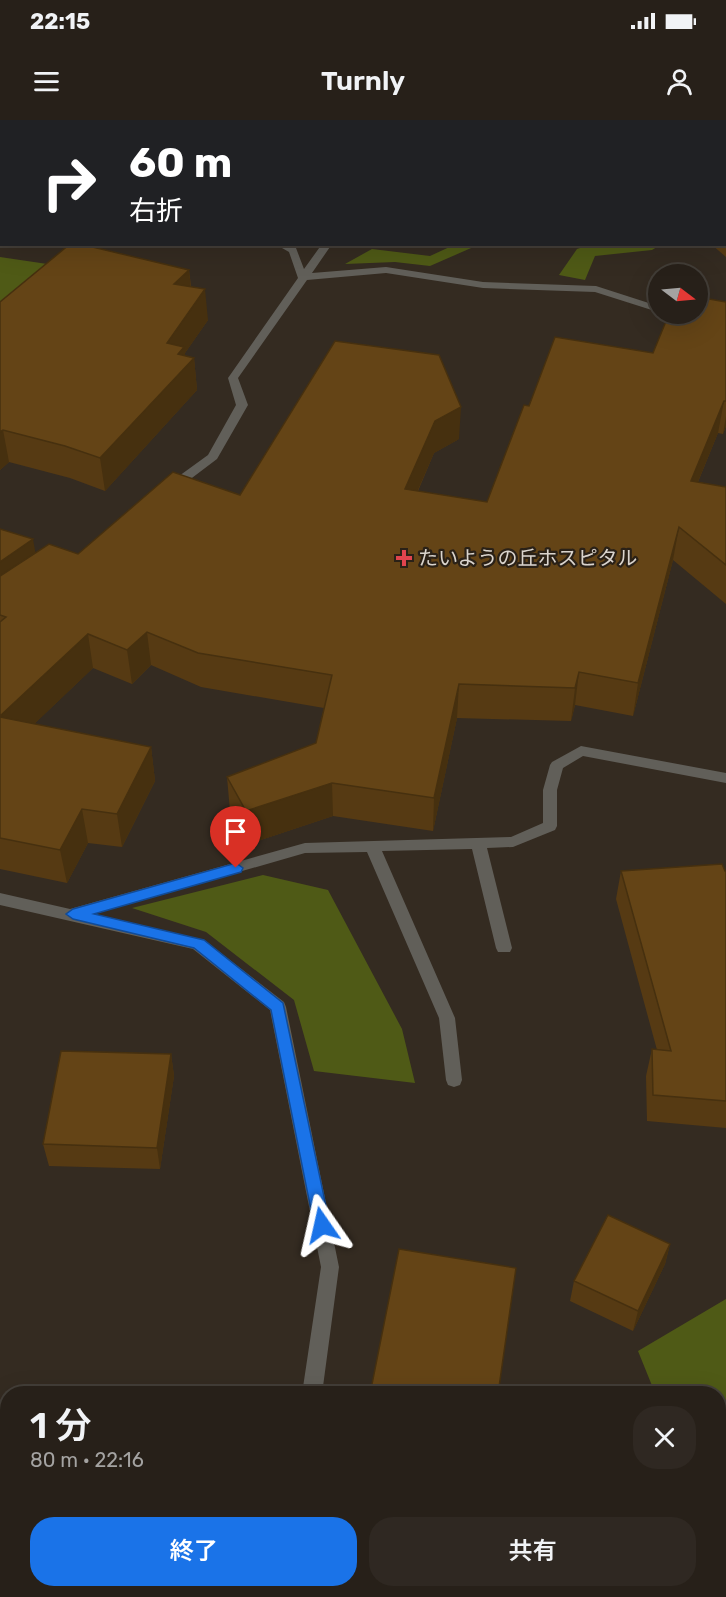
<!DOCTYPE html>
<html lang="ja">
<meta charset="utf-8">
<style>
:root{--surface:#272019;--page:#2f2822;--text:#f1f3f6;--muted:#a4a3a2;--line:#433e38;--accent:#1a73e8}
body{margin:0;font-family:Rubik,"Noto Sans JP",sans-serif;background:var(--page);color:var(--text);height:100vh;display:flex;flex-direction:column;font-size:22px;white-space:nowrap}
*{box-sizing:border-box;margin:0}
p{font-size:20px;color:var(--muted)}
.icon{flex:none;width:33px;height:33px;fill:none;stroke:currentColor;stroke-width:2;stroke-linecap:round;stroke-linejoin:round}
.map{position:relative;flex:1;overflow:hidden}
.side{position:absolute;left:0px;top:1266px;width:726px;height:212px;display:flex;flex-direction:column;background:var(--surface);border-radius:24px 24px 0 0;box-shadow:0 6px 24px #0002,0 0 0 2px var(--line)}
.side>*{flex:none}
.banner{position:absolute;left:0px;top:0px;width:726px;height:126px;box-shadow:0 6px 24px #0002,0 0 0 2px var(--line);background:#202124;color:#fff;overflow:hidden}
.needle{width:39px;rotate:106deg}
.fabs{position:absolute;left:648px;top:144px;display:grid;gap:12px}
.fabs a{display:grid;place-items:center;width:60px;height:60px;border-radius:50%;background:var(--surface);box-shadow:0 6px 24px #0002,0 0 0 2px var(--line);font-size:30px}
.pin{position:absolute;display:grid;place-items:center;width:51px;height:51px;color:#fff;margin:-62px -26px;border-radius:50% 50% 50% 0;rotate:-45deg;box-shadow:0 0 6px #0007}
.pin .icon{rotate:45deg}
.me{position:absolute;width:66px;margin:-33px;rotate:349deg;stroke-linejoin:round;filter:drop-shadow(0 0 4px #0008)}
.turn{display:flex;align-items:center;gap:21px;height:126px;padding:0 30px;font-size:27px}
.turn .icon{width:78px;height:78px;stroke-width:2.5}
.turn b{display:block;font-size:42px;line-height:51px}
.round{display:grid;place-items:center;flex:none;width:63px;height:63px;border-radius:24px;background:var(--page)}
.head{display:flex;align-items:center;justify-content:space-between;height:102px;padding:0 30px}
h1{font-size:36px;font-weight:600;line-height:45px}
.cta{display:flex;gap:12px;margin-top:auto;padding:12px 30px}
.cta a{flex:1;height:69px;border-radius:24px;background:var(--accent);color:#fff;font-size:24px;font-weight:600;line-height:69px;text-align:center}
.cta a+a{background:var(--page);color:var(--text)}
.status{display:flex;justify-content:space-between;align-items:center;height:42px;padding:0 30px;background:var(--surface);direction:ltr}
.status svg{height:16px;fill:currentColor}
header{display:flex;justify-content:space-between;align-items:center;height:78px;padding:0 30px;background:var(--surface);font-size:27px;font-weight:600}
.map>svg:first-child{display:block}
</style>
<div class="status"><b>22:15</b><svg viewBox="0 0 49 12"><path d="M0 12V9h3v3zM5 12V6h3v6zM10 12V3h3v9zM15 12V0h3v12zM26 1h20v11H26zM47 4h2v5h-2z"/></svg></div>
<header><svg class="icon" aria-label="menu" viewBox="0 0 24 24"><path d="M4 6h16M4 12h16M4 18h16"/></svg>Turnly<svg class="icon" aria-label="person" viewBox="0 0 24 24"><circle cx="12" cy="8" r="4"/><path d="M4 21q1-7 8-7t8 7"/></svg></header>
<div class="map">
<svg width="726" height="1477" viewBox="0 0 726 1477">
<rect width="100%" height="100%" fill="#342b21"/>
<path fill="#4f5a16" d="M456,124L478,125L430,146L395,142L345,144L372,129L430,136Z
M589,125V124L660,125L652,130L595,136L585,160L559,155L577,129Z
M0,137L54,145L0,218Z
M263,755L328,770L402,909L415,963L314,951L294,880L206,812L132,788Z
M726,1179V1447L718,1428V1274L655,1273L638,1231Z"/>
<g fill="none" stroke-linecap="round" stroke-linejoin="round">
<path fill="#615f59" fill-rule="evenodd" d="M461,0H469L460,2Z
M0,92L2,93V99L0,98Z
M275,124H289L296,128L304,149L322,124H332L312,153L386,147L483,162L596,166L658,186V192L595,172L483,168L386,153L307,160L238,258L248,285L217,339L176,370H168V364L208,335L236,285L228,258L298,158L289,132Z
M581,626L726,653V663L583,636L563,648L557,670V706L555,710L513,727L487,728L512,828L510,832H498L496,828L472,729L382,731L455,898L462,960L460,965L454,967L448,965L446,960L439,898L367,732L305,733L93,794L204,820L284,882L286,887L339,1147L322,1274H302L321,1147L270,890L193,829L0,785V773L70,789L305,723L511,717L543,703V670L550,645L552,642Z
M93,1470H122L119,1477H90Z"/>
</g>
<path fill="#563a13" d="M0,0L2,2V83H0Z
M726,56V137L711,124H724V60Z
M189,150L191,166L208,200L185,233V236L194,238L197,270L105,371L70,358L9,342L0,350V182Z
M726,182V306L723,314L718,313L698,362L726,367V484L673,440L633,596L575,585L571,601L457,598L433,711L333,696L249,724L230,691L227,657L316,623L324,588L201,567L151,545L132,564L93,548L34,604L151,627L155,661L122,727L88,723L67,763L0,749V409L36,433L78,434L240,375L459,319L434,333L418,371L487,382L529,286L653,233Z
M621,751H726V1008L647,1001L646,956L652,929L657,930L616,779Z
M171,934L174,956L160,1049L49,1046L43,1024Z
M670,1124L665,1144L633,1211L570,1181L574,1161Z"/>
<path fill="#46300f" d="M0,0H45L46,2H2V25H0Z
M426,0H444L443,2H425Z
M189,150L192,180L174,164Z
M205,169L208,200L185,233L186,246L194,238L197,270L105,371L100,338L167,223Z
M724,281L718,313L685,393L691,361Z
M461,287L459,319L434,333L404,402L405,369L435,301Z
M726,296V306L723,314Z
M3,310L9,342L0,350V312Z
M679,407L673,440L633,596L638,563Z
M33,419L39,453L0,479V442Z
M147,512L151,545L132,564L127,530Z
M88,514L93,548L7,630L0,596Z
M579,552L575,585L571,601L575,568Z
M459,564L457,598L433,711L434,678Z
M151,627L155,661L122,727L117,694Z
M332,663L333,696L249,724L246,691Z
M82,689L88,723L67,763L60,730Z
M171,934L174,956L160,1049L157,1028Z
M670,1124L665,1144L633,1211L638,1191Z"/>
<path fill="#644416" stroke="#46300f" stroke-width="1.5" d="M331,0H426L425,2H328Z
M0,17H2V60L0,59Z
M726,56V111L724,110V60Z
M70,124H80L189,150L174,164L205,169L167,223L184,227L178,234L194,238L100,338L65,326L3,310L0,312V182Z
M698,177L726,182V281H724L691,361L726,367V445L679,407L638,563L579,552L575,568L459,564L434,678L332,663L246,691L227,657L316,623L332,555L198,533L147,512L127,530L88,514L0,596V502L6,497L0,495V456L49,424L78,434L173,352L240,375L335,221L439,235L461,287L435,301L405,369L487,382L524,285L529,286L555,217L653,233L669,194H698Z
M0,409L33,419L0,442Z
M0,597L151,627L117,694L82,689L60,730L0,718Z
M722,744L725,751H726V981L653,975L652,929L671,931L621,751Z
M61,931L171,934L157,1028L43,1024Z
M608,1095L670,1124L638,1191L574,1161Z
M399,1129L516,1148L498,1274H370Z"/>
<path fill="#1a73e8" stroke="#114b97" stroke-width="1.5" d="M236,743L243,748L241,752L94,794L204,820L283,883L330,1105L328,1110L322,1113L316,1110L314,1105L271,890L194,828L73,799L66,794L73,789Z"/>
<path fill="#e0444e" stroke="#2a2117" stroke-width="2" d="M401 429h6v6h6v6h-6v6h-6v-6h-6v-6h6z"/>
<g text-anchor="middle" stroke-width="4.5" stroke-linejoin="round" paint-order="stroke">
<g font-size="20" fill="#dad4cd" stroke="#2a2117" text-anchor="start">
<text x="418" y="445">たいようの丘ホスピタル</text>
</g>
</g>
</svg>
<div class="fabs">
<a><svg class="needle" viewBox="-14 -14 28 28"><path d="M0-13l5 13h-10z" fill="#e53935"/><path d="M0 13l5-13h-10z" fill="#a4a3a2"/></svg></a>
</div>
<div class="pin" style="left:236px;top:748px;background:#d93025"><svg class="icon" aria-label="arrive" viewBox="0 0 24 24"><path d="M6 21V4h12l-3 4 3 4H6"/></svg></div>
<svg class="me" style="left:322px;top:1105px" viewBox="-20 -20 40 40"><path d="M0-17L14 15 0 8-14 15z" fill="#1a73e8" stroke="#fff" stroke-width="4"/></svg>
<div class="banner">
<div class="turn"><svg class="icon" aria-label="right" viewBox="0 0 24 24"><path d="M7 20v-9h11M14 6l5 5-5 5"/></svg><div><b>60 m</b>右折</div></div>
</div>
<section class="side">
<div class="head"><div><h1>1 分</h1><p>80 m · 22:16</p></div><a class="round"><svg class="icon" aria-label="close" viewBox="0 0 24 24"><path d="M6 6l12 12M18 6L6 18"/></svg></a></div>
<div class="cta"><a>終了</a><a>共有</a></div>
</section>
</div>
